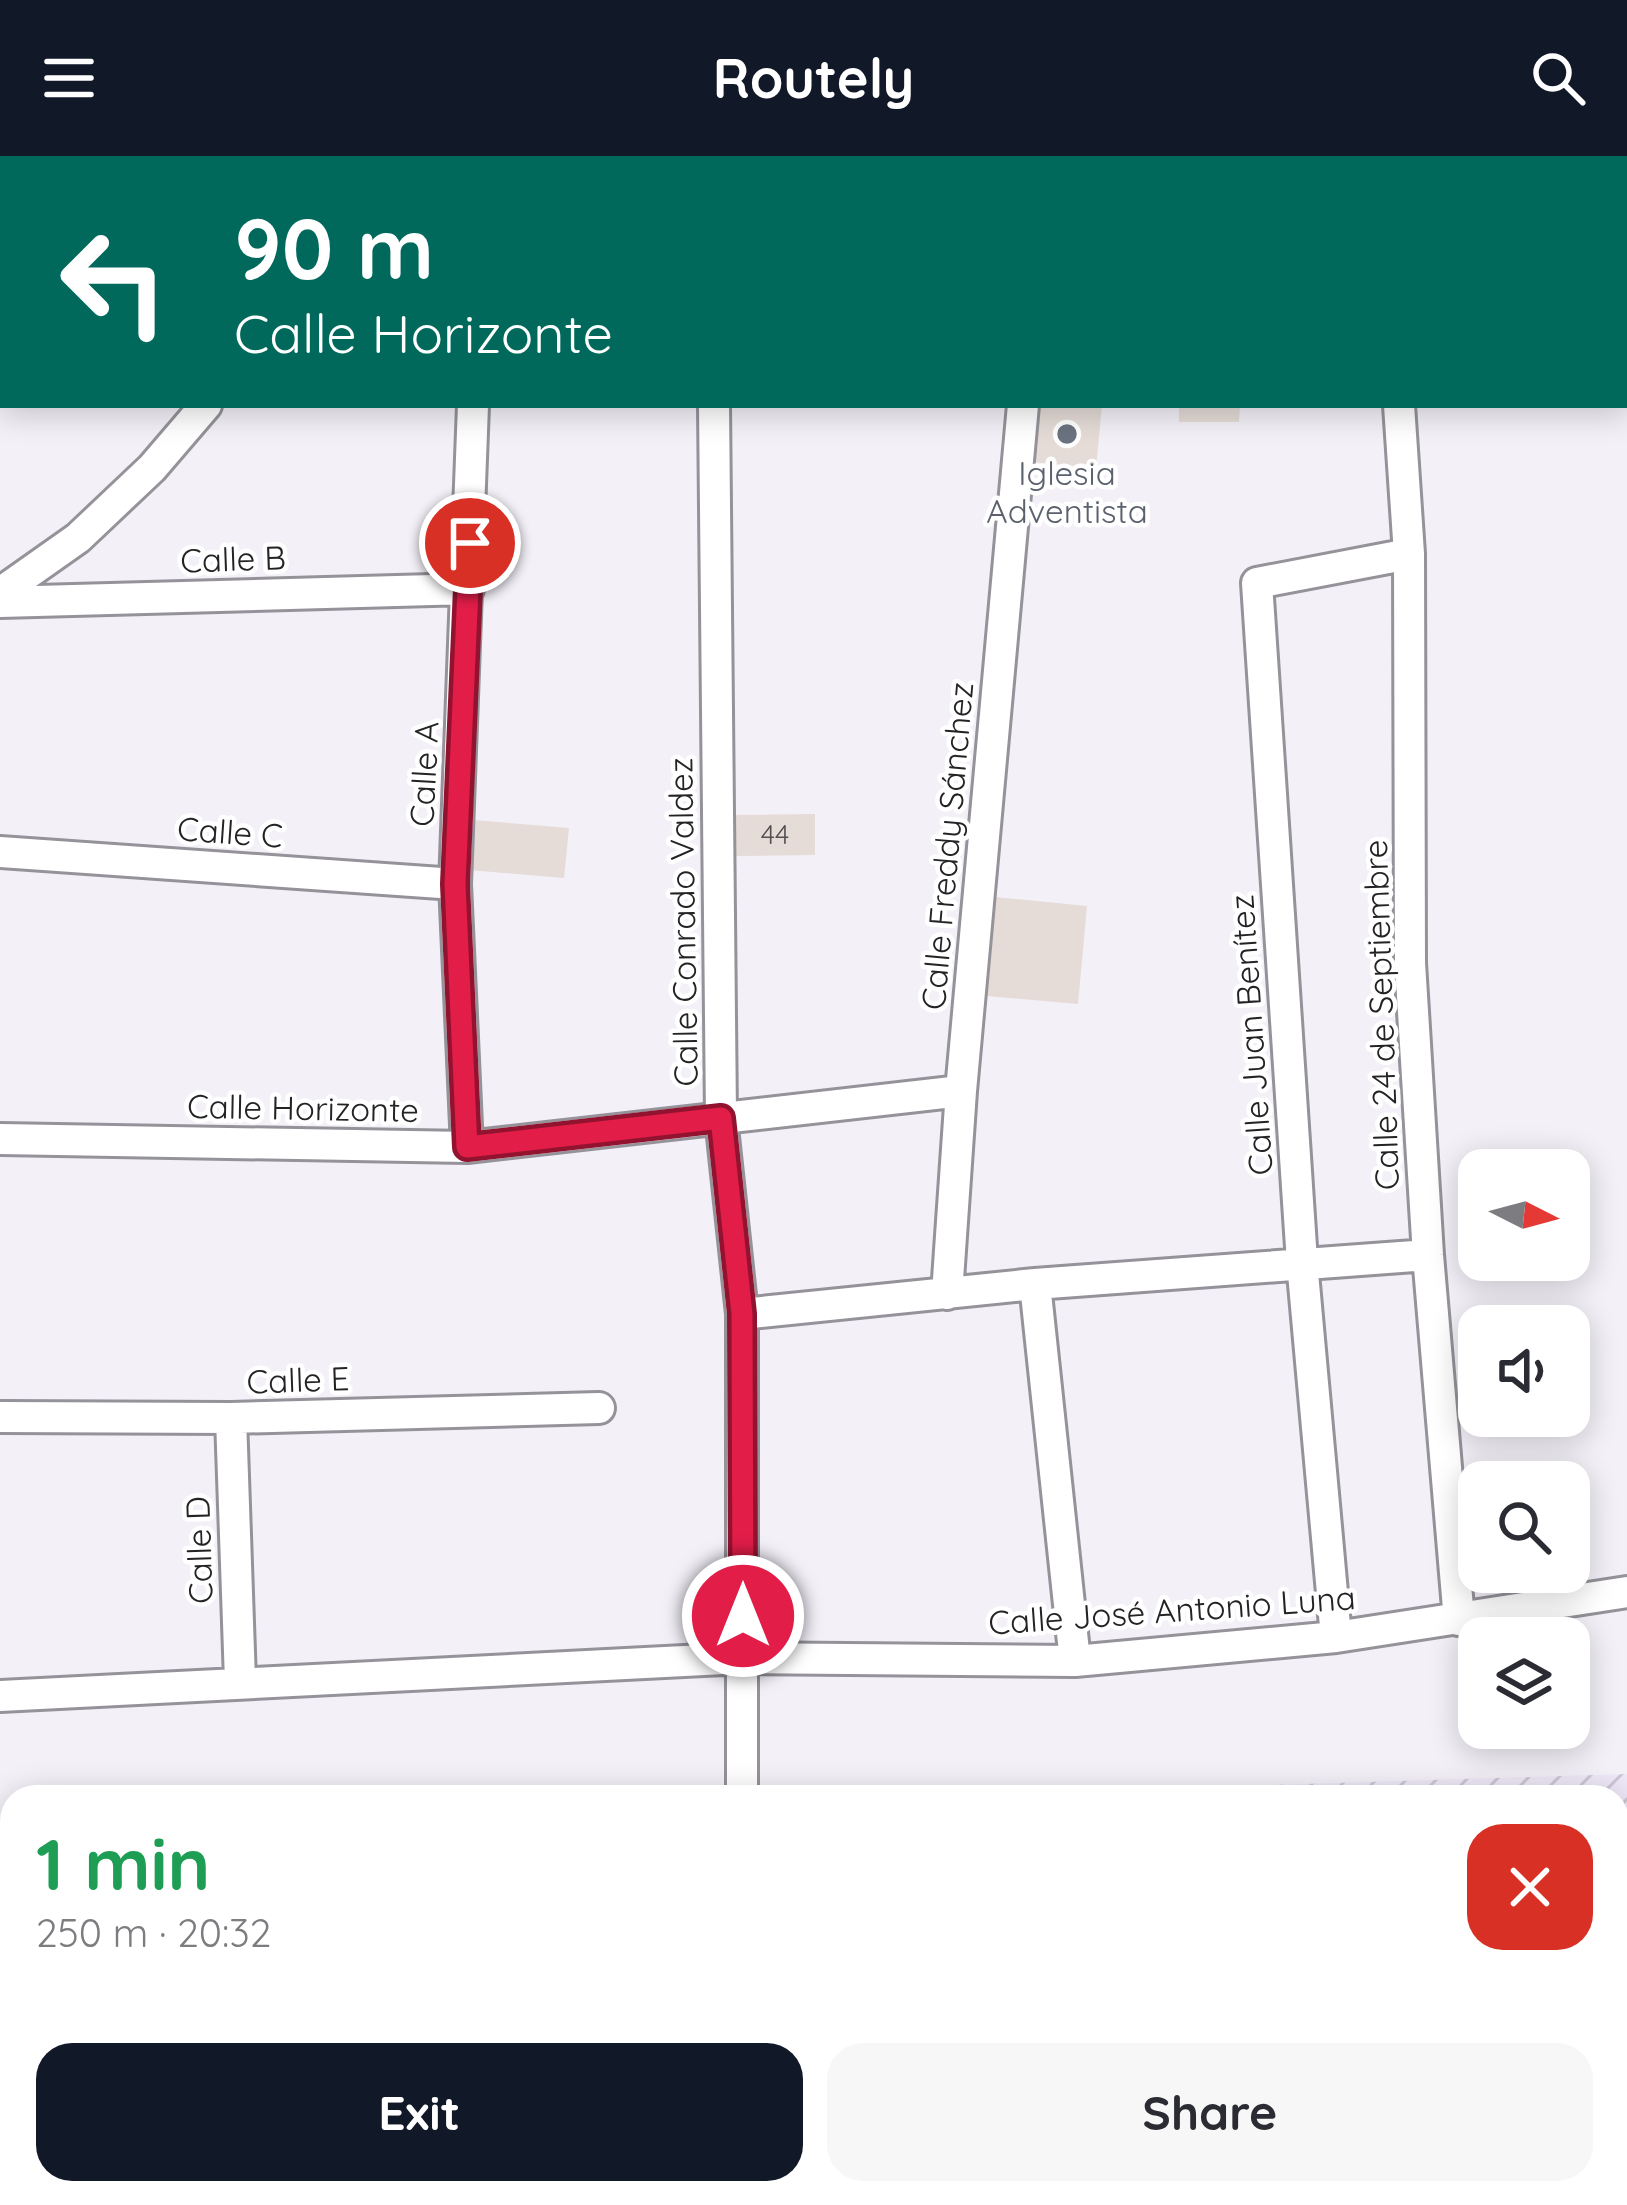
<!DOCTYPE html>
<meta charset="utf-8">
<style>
:root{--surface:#fff;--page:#f7f7f7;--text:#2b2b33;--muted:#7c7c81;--accent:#111827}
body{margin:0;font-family:Quicksand,sans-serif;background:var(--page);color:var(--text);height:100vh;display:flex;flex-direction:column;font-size:45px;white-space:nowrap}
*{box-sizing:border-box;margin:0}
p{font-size:39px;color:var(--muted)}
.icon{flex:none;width:66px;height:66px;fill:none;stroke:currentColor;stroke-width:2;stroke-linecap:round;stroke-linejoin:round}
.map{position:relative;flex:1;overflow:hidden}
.side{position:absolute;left:0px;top:1629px;width:1629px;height:420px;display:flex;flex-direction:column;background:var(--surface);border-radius:36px 36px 0 0;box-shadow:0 6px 30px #0003}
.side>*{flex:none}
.banner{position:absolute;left:0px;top:0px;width:1629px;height:252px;box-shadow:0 6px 30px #0003;background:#00695c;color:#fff;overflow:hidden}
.needle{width:78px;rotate:96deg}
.controls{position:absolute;left:1458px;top:993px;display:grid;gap:24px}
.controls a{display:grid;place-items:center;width:132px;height:132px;border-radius:24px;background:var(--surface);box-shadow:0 6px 30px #0003;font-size:60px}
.pin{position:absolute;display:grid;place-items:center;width:102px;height:102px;color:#fff;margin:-51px;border:6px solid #fff;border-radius:50%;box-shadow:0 3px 12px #0007}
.me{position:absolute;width:132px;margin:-66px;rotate:0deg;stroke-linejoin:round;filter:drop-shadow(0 0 9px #0008)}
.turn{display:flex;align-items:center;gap:42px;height:252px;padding:0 36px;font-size:54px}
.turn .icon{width:156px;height:156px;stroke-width:2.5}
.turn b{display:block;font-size:84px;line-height:102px}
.round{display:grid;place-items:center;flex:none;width:126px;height:126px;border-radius:36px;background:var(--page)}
.head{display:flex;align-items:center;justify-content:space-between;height:204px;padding:0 36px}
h1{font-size:72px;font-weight:700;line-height:90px;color:#1e9e55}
.cta{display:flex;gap:24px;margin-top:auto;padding:24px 36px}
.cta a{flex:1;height:138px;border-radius:36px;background:var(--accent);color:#fff;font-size:48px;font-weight:700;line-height:138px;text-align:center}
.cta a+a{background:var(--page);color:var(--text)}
header{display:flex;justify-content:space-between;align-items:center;height:156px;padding:0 36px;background:var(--accent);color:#fff;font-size:54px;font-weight:700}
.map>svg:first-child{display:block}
</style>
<header><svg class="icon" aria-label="menu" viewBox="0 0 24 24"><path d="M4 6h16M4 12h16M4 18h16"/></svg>Routely<svg class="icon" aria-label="search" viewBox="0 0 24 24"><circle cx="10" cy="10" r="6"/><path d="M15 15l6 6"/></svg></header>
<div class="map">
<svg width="1627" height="2049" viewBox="0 0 1627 2049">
<defs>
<pattern id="industrial-furrows" width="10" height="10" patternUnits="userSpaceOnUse" patternTransform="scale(3)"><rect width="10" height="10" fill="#eee7f7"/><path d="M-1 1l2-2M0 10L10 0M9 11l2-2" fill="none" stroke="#ccc6d4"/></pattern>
</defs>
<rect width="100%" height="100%" fill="#f3f0f8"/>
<path fill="url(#industrial-furrows)" d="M1627,1618V2049H1044V2037H1617V1641H1041V1636Z"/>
<path fill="#e5dcd7" d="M1037,249H1102L1096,312L1032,306Z
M1179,249H1240L1239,266H1179Z
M815,658V699L735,700L734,659Z
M461,663L569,672L564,722L457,713Z
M984,740L1087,750L1078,848L975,839Z"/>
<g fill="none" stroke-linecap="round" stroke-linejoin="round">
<g stroke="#95929a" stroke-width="36">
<path id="street" d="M255,0V3
M1096,0V3
M1381,0V3
M1607,0V3
M713,3V0
M1626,88L1627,87
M0,161H3
M1626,195L1627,201
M714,249L721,962L742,1158V1641
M1399,249L1409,398L1410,807L1428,1099L1459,1464
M0,437L78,382L152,312L206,249
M0,446L468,433
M0,696L455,728
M0,983L467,991L961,935
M467,991L455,728L473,249
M1035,1128L1075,1505
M947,1138L961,935L1023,249
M742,1158L1035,1128L1428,1099
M0,1261L231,1262L599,1252
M231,1262L240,1525
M1336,1481L1302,1106L1257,427L1409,398
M0,1540L743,1502L1075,1505L1336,1481L1627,1436
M0,1727L12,1726
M262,2037V2049
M568,2037L569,2049
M744,2037V2049
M986,2049V2037"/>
</g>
<use href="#street" stroke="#fff" stroke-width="30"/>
</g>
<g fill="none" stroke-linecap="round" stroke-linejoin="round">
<g stroke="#92132f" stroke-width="30">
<path id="route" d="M470,387L455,728L467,991L721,962L742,1158L743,1460"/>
</g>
<use href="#route" stroke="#e11d48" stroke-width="21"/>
</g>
<circle fill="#6b7280" stroke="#fff" stroke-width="4.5" cx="1067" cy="278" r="12"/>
<g text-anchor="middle" stroke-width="9" stroke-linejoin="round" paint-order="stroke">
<g font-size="27" fill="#545052">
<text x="775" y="688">44</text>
</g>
<g font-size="33" fill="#5b616d" stroke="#fff">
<text x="1067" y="329">Iglesia<tspan x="1067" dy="38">Adventista</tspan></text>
</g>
<g font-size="33" fill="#232225" stroke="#fff">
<text transform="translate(233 403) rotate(-2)" y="12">Calle B</text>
<text transform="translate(424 618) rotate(-87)" y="12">Calle A</text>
<text transform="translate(230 676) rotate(4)" y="12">Calle C</text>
<text transform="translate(947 690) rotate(-85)" y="12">Calle Freddy Sánchez</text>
<text transform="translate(683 766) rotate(-91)" y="12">Calle Conrado Valdez</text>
<text transform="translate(1381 859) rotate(-92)" y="12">Calle 24 de Septiembre</text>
<text transform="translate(1251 879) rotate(-94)" y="12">Calle Juan Benítez</text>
<text transform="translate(303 952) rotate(1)" y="12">Calle Horizonte</text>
<text transform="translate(298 1224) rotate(-2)" y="12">Calle E</text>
<text transform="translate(199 1394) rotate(-92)" y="12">Calle D</text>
<text transform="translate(1172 1454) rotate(-4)" y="12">Calle José Antonio Luna</text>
</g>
</g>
</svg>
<div class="controls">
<a><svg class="needle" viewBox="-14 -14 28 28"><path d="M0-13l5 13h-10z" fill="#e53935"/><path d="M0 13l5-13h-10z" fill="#7c7c81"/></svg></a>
<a><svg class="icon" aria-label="sound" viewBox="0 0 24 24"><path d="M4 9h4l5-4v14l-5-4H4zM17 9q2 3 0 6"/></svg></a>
<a><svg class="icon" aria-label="search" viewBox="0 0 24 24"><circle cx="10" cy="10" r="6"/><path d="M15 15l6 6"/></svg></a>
<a><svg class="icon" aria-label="layers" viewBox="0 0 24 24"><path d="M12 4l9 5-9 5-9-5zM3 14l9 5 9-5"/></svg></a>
</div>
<div class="pin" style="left:470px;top:387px;background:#d93025"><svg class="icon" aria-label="arrive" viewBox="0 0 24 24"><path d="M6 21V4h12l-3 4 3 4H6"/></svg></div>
<svg class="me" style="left:743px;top:1460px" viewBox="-20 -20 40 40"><circle r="17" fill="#e11d48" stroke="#fff" stroke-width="3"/><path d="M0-11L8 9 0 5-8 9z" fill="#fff"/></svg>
<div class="banner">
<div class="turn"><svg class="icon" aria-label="left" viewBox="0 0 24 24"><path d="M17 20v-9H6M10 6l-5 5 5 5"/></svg><div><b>90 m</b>Calle Horizonte</div></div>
</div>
<section class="side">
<div class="head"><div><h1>1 min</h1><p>250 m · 20:32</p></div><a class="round" style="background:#d93025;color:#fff"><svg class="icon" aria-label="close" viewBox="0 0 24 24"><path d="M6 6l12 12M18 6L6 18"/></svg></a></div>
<div class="cta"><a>Exit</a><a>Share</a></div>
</section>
</div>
